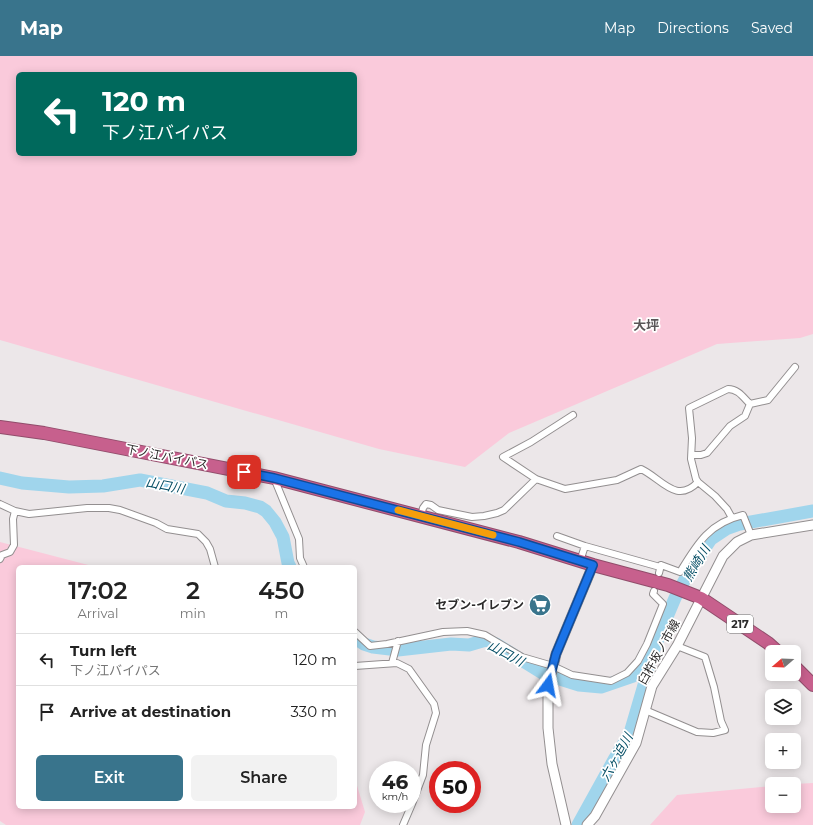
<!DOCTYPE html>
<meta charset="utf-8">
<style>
:root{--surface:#fff;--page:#f2f2f2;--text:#222;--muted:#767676;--line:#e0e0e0;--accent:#39748c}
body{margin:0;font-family:Montserrat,"Noto Sans JP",sans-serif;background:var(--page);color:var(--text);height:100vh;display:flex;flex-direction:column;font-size:15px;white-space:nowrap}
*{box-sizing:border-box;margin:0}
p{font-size:13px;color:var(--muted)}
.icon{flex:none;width:22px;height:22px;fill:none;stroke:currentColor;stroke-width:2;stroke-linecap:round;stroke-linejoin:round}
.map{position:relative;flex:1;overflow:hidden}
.panel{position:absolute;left:16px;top:509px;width:341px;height:244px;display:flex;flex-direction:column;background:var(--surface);border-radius:6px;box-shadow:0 2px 10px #0003}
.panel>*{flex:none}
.hud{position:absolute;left:16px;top:16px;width:341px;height:84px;border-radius:6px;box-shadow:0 2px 10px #0003;background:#00695c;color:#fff;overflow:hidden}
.needle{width:26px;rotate:251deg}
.buttons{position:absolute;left:765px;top:589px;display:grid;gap:8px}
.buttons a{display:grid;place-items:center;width:36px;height:36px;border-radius:6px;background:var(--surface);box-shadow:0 2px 10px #0003;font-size:20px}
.speed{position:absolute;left:369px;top:705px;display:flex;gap:8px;font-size:20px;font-weight:700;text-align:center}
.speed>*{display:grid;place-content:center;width:52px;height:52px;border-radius:50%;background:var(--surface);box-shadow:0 2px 10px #0003;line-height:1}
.speed small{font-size:10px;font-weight:400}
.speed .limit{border:6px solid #d22;background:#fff;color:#111}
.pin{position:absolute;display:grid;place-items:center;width:34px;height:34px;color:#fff;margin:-17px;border-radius:8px;box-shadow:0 2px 6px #0006}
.me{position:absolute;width:44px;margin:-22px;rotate:13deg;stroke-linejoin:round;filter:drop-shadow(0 0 3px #0008)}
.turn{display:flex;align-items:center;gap:14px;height:84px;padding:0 20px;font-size:18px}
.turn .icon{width:52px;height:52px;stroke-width:2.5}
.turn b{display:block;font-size:28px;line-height:34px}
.eta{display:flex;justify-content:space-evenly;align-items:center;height:68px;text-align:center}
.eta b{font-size:24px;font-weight:600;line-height:28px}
.cta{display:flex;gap:8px;margin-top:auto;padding:8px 20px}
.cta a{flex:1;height:46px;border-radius:6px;background:var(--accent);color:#fff;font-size:16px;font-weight:600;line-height:46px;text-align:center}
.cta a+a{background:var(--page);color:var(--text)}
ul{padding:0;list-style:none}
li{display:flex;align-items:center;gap:12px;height:52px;padding:0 20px;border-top:1px solid var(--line)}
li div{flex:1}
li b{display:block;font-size:15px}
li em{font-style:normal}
header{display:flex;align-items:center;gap:24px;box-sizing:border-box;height:56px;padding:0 20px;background:var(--accent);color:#fff}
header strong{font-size:19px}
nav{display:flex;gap:22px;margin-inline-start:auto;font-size:14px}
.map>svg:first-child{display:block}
</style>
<header>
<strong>Map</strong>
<nav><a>Map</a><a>Directions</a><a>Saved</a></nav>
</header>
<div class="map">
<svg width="813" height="769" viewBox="0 0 813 769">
<rect width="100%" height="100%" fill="#ece7e9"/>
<path fill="#facadb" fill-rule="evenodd" d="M0,0H813V278L800,282L717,288L509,377L465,411L379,393L0,284ZM18,18H355V98H18Z
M0,486L96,511H18V751H355V723L365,756L360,769H6L0,765Z
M813,727V769H650L677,739L772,730V750H794V728Z"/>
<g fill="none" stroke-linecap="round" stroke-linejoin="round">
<path stroke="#a0d5ec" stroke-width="13" d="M0,422L22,427L69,431L103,430L140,424L207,437L226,445L245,447L260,451L266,455L275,466L283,481L288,507L290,511
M355,582L364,588L373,591L398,594L451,588L469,589L486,584L496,588L544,618L579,629L601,631L633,620L646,611L649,606
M578,769L615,702L630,677L644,629L649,606L661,575L675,542L689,516L711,483L726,473L740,468L813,455"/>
<g stroke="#938f90" stroke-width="8">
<path id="street" d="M750,348L768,344L795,311
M573,359L531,386L503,401L536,423L565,433L617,424L641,413C661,422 676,449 698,426
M692,399H701L707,397L730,370L745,360L750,348
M274,422L299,483L300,502L304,511
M0,448L15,455L29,458L87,452H109L120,454L156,467L167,473L198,478L206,486L210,493L215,511
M421,460L423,452L426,448L431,449L438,454L472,461L484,460L497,457L504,454L536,423
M732,462L727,453L715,440L698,426L696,423L691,403L692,382L689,352L728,333C738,333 743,341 750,348
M557,480L585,490L660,511
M0,503L2,499L10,496L14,489L13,463L15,455
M580,505L585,490
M659,517L661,509L680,516C697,488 709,467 743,459L751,479
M355,576L370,590L387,588L443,576L467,575L485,579L522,601L553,610L572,619L611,625L627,617L638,605L647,588L663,548L653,538L654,535
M392,607L398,585
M355,610L397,607L409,613L434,648L436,657L426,689L423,719L412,748
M645,654L697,676L713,677L725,674L721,665L714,631L705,601L677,590
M403,769L412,748"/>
</g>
<g stroke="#938f90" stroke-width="11">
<path id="secondary" d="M566,769L552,708L548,672V632L556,598L593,509
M587,769L595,760L636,687L652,630L677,590L723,500L737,486L751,479L813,469"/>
</g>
<g stroke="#914d6b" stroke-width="14">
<path id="highway" d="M0,371L44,377L274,422L519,486L593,509L668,529L701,542L768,587L778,596
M794,610L813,629"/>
</g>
<use href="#street" stroke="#fff" stroke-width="6"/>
<use href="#secondary" stroke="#fff" stroke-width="9"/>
<use href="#highway" stroke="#c7608d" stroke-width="12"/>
</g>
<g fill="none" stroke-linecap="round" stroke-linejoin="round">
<g stroke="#114b97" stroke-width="10">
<path id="route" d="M244,416L274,422L519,486L593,509L556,598L548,629"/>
</g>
<use href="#route" stroke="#1a73e8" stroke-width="7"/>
<path stroke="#f59e0b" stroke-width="7" d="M398,454L493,479"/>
</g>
<defs>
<g id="supermarket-disc" transform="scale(1.15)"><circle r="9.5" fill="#39748c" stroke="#fff"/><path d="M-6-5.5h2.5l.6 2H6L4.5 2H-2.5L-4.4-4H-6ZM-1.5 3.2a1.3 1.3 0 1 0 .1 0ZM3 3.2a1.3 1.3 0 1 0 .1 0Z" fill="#fff"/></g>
</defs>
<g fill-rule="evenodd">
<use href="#supermarket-disc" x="540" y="549"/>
</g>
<g text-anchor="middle" stroke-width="3.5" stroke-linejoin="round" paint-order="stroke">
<rect fill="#fff" stroke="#6b6b6b" stroke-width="1" x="727" y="559" width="26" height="18" rx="3"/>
<g font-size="11" font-weight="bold" fill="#2c2b2b">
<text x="740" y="572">217</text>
</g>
<g font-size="12" fill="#2c2b2b" stroke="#fff">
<text transform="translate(167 401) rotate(11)" y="4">下ノ江バイパス</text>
<text transform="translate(659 596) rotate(-61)" y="4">臼杵坂ノ市線</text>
</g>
<g font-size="12" font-weight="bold" fill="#2c2b2b" stroke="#fff" text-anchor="end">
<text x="524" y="553">セブン-イレブン</text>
</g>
<g font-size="13" font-weight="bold" fill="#595557" stroke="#fff">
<text x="646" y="274">大坪</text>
</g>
<g font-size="13" font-style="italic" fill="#054e65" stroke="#fff">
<text transform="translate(165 429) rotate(11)" y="5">山口川</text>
<text transform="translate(696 507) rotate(-59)" y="5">熊崎川</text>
<text transform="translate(506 597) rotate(28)" y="5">山口川</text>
<text transform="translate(616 701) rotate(-61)" y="5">六ヶ迫川</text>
</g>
</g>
</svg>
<div class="buttons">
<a><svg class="needle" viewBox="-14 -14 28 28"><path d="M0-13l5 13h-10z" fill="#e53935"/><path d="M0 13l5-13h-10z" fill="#767676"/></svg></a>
<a><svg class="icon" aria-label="layers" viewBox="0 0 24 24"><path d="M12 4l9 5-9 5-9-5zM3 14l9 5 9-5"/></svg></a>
<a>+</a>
<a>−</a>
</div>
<div class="speed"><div>46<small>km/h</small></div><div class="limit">50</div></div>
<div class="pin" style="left:244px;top:416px;background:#d93025"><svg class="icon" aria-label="arrive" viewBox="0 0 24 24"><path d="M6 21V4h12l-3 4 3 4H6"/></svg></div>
<svg class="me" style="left:548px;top:629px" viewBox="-20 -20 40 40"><path d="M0-17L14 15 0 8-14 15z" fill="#1a73e8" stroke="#fff" stroke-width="4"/></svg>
<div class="hud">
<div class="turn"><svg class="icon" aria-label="left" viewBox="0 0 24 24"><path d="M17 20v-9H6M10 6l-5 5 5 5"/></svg><div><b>120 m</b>下ノ江バイパス</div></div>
</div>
<section class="panel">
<div class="eta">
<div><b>17:02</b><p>Arrival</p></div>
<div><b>2</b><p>min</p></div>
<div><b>450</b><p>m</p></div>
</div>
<ul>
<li><svg class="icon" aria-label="left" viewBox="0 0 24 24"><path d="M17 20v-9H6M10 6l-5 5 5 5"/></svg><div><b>Turn left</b><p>下ノ江バイパス</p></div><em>120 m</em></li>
<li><svg class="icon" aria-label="arrive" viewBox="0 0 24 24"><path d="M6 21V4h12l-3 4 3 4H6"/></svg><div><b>Arrive at destination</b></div><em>330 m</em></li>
</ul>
<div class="cta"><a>Exit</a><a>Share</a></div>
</section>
</div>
